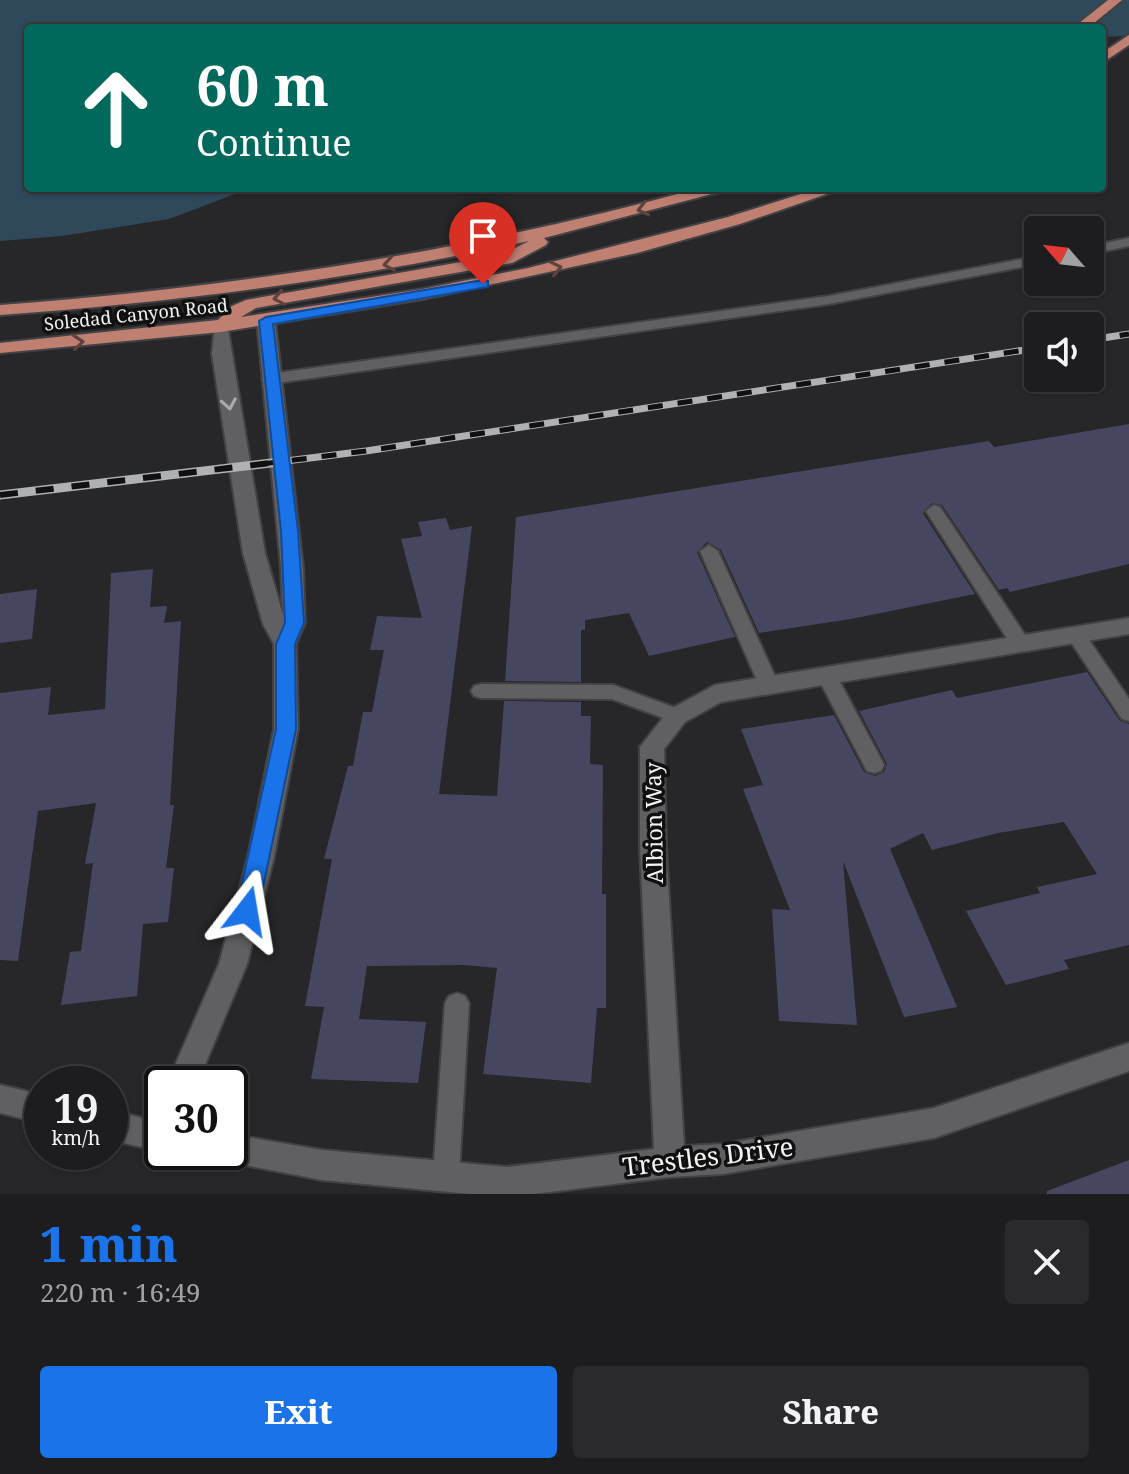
<!DOCTYPE html>
<meta charset="utf-8">
<style>
:root{--surface:#1d1d1f;--page:#2a2a2c;--text:#f1f3f6;--muted:#a0a2a4;--line:#3b3b3d;--accent:#1a73e8}
body{margin:0;font-family:"Noto Serif",serif;background:var(--page);color:var(--text);height:100vh;display:flex;flex-direction:column;font-size:30px;white-space:nowrap}
*{box-sizing:border-box;margin:0}
p{font-size:26px;color:var(--muted)}
.icon{flex:none;width:44px;height:44px;fill:none;stroke:currentColor;stroke-width:2;stroke-linecap:round;stroke-linejoin:round}
.map{position:relative;height:1194px;overflow:hidden}
.sheet{display:flex;flex-direction:column;background:var(--surface);flex:1}
.sheet>*{flex:none}
.hud{position:absolute;left:24px;top:24px;width:1082px;height:168px;border-radius:8px;box-shadow:0 2px 6px #0004,0 0 0 2px var(--line);background:#00695c;color:#fff;overflow:hidden}
.needle{width:52px;rotate:298deg}
.buttons{position:absolute;left:1024px;top:216px;display:grid;gap:16px}
.buttons a{display:grid;place-items:center;width:80px;height:80px;border-radius:8px;background:var(--surface);box-shadow:0 2px 6px #0004,0 0 0 2px var(--line);font-size:40px}
.speed{position:absolute;left:24px;top:1066px;display:flex;gap:16px;font-size:40px;font-weight:700;text-align:center}
.speed>*{display:grid;place-content:center;width:104px;height:104px;border-radius:50%;background:var(--surface);box-shadow:0 2px 6px #0004,0 0 0 2px var(--line);line-height:1}
.speed small{font-size:20px;font-weight:400}
.speed .limit{border:4px solid #111;border-radius:12px;background:#fff;color:#111}
.pin{position:absolute;display:grid;place-items:center;width:68px;height:68px;color:#fff;margin:-82px -34px;border-radius:50% 50% 50% 0;rotate:-45deg;box-shadow:0 0 8px #0007}
.pin .icon{rotate:45deg}
.me{position:absolute;width:88px;margin:-44px;rotate:14deg;stroke-linejoin:round;filter:drop-shadow(0 0 6px #0008)}
.turn{display:flex;align-items:center;gap:28px;height:168px;padding:0 40px;font-size:36px}
.turn .icon{width:104px;height:104px;stroke-width:2.5}
.turn b{display:block;font-size:56px;line-height:68px}
.round{display:grid;place-items:center;flex:none;width:84px;height:84px;border-radius:8px;background:var(--page)}
.head{display:flex;align-items:center;justify-content:space-between;height:136px;padding:0 40px}
h1{font-size:48px;font-weight:800;line-height:60px;color:var(--accent)}
.button{display:flex;gap:16px;margin-top:auto;padding:16px 40px}
.button a{flex:1;height:92px;border-radius:8px;background:var(--accent);color:#fff;font-size:32px;font-weight:800;line-height:92px;text-align:center}
.button a+a{background:var(--page);color:var(--text)}
.map>svg:first-child{display:block}
</style>
<div class="map">
<svg width="1129" height="1194" viewBox="0 0 1129 1194">
<rect width="100%" height="100%" fill="#272729"/>
<path fill="#2f495b" d="M0,0H1129V36L1102,37V28H28V188H251L169,219L62,236L0,241Z"/>
<path fill="#474660" d="M1129,424V564L1010,592L1007,588L999,590L942,505L932,503L923,513L975,594L851,619L759,633L721,550L707,542L697,552L735,637L649,656L629,613L585,620V630H581V682L505,681L516,517L989,441L994,447Z
M446,518L450,530L472,526L439,794L497,796L504,701L581,702V716H591L590,764L603,765L602,894H606V1008H597L591,1083L483,1074L497,968L465,965L367,966L359,1019L426,1022L418,1083L311,1079L324,1007L305,1006L332,859H324L348,766H353L363,712H372L384,650H370L377,616L422,618L401,539L422,536L418,522Z
M153,569L150,607L167,606L164,623L181,621L170,805H174L166,868H174L168,922L143,924L137,996L61,1005L70,952L81,951L93,863L85,864L96,803L38,811L18,961L0,960V693L51,687L48,715L105,709L111,573Z
M37,589L32,639L0,643V594Z
M1087,672L1120,721L1129,724V945L1064,960L1069,969L1006,985L966,911L1040,893L1037,887L1097,874L1064,822L998,833L932,850L923,833L890,849L957,1007L904,1017L843,861L857,1025L779,1021L772,909L790,910L743,789L763,785L741,729L834,715L864,772L875,776L884,772L887,764L859,711L952,690L957,698Z
M1129,1160V1194H1047V1191Z"/>
<g fill="none" stroke-linecap="round" stroke-linejoin="round">
<g stroke="#424244" stroke-width="4">
<path id="service" d="M1129,238V246L1090,254V246Z
M1038,256V264L829,304L270,384L262,379L270,374L829,296Z
M934,505L940,507L1029,641L1031,646L1029,651H1015L926,511Z
M709,545L718,551L779,685L776,690H762L759,685L700,551Z
M1076,629L1083,631L1129,699V721L1122,719L1067,636Z
M827,669L834,671L881,759L884,765L881,771L874,773L867,771L817,676L820,671Z
M481,684L613,685L684,711L687,716L684,721L677,723L612,699L481,698L474,696L471,691L474,686Z
M457,993L465,996L469,1003L459,1176L455,1185L446,1189L437,1185L433,1176L445,1003L449,996Z"/>
</g>
<g stroke="#424244" stroke-width="4">
<path id="minor" d="M266,316L275,321L303,568L305,623L296,644L298,729L274,857L247,964L197,1084H167L219,964L248,857L274,729V644L263,624L243,553L212,354L215,323H227L265,553L283,615L281,568L257,321Z
M1129,618V634L721,702L685,722L664,749L666,848L684,1146L723,1144L934,1108L1129,1043V1071L934,1138L723,1174L670,1177L534,1194H470L322,1180L219,1160L216,1152H230V1134L322,1150L507,1167L654,1149L640,848V747L669,710L715,685Z
M0,1085L42,1095V1123L0,1113Z
M110,1110L162,1123L164,1152L110,1140Z"/>
</g>
<g stroke="#424244" stroke-width="4">
<path id="primary" d="M1108,0H1122L1088,28H1073Z
M1129,35V45L1102,63V53Z
M700,188H726L723,191L544,238L548,242L546,245L512,263L256,308L241,317L423,289L528,268L728,217L820,188H844L740,224L637,253L423,299L221,332L0,353V343L218,320L232,306L246,300L501,255L529,241C354,279 178,302 0,315V305C238,287 470,251 700,188Z"/>
</g>
<use href="#service" fill="#606063" fill-rule="evenodd"/>
<use href="#minor" fill="#606063" fill-rule="evenodd"/>
<use href="#primary" fill="#bf7f71" fill-rule="evenodd"/>
<g stroke="#b0b1b2" stroke-width="7">
<path id="rail-far1" d="M1090,340L1129,334
M262,464L366,451L1038,348"/>
</g>
<g stroke="#b0b1b2" stroke-width="9">
<path id="rail" d="M0,495L279,462"/>
</g>
<use href="#rail-far1" stroke="#101011" stroke-width="5" stroke-dasharray="15" stroke-linecap="butt"/>
<use href="#rail" stroke="#101011" stroke-width="6" stroke-dasharray="18" stroke-linecap="butt"/>
</g>
<defs><path id="oneway-chevron" d="M-2-3.5L2.5 0L-2 3.5" fill="none" stroke-width="1.6" stroke-linecap="round" stroke-linejoin="round" transform="scale(2)"/></defs>
<g stroke="#5f423c">
<use href="#oneway-chevron" transform="translate(643 209) rotate(166)"/>
<use href="#oneway-chevron" transform="translate(389 264) rotate(170)"/>
<use href="#oneway-chevron" transform="translate(556 268) rotate(-13)"/>
<use href="#oneway-chevron" transform="translate(279 298) rotate(170)"/>
<use href="#oneway-chevron" transform="translate(78 342) rotate(-5)"/>
</g>
<use stroke="#a8a9ab" href="#oneway-chevron" transform="translate(229 404) rotate(80)"/>
<path fill="#1a73e8" stroke="#114b97" stroke-width="2" d="M483,280L488,281V287L273,324L298,531L304,623L295,644L296,729L258,911L255,917L247,920L239,917L236,911L276,729V644L285,623L281,531L259,321L266,317Z"/>
<g text-anchor="middle" stroke-width="7" stroke-linejoin="round" paint-order="stroke">
<g font-size="18" fill="#f1f2f3" stroke="#101011">
<text transform="translate(136 315) rotate(-6)" y="6">Soledad Canyon Road</text>
</g>
<g font-size="22" fill="#f1f2f3" stroke="#101011">
<text transform="translate(654 823) rotate(-91)" y="8">Albion Way</text>
</g>
<g font-size="26" fill="#f1f2f3" stroke="#101011">
<text transform="translate(708 1157) rotate(-7)" y="9">Trestles Drive</text>
</g>
</g>
</svg>
<div class="buttons">
<a><svg class="needle" viewBox="-14 -14 28 28"><path d="M0-13l5 13h-10z" fill="#e53935"/><path d="M0 13l5-13h-10z" fill="#a0a2a4"/></svg></a>
<a><svg class="icon" aria-label="sound" viewBox="0 0 24 24"><path d="M4 9h4l5-4v14l-5-4H4zM17 9q2 3 0 6"/></svg></a>
</div>
<div class="speed"><div>19<small>km/h</small></div><div class="limit">30</div></div>
<div class="pin" style="left:483px;top:284px;background:#d93025"><svg class="icon" aria-label="arrive" viewBox="0 0 24 24"><path d="M6 21V4h12l-3 4 3 4H6"/></svg></div>
<svg class="me" style="left:247px;top:911px" viewBox="-20 -20 40 40"><path d="M0-17L14 15 0 8-14 15z" fill="#1a73e8" stroke="#fff" stroke-width="4"/></svg>
<div class="hud">
<div class="turn"><svg class="icon" aria-label="ahead" viewBox="0 0 24 24"><path d="M12 20V5M6 11l6-6 6 6"/></svg><div><b>60 m</b>Continue</div></div>
</div>
</div>
<section class="sheet">
<div class="head"><div><h1>1 min</h1><p>220 m · 16:49</p></div><a class="round"><svg class="icon" aria-label="close" viewBox="0 0 24 24"><path d="M6 6l12 12M18 6L6 18"/></svg></a></div>
<div class="button"><a>Exit</a><a>Share</a></div>
</section>
